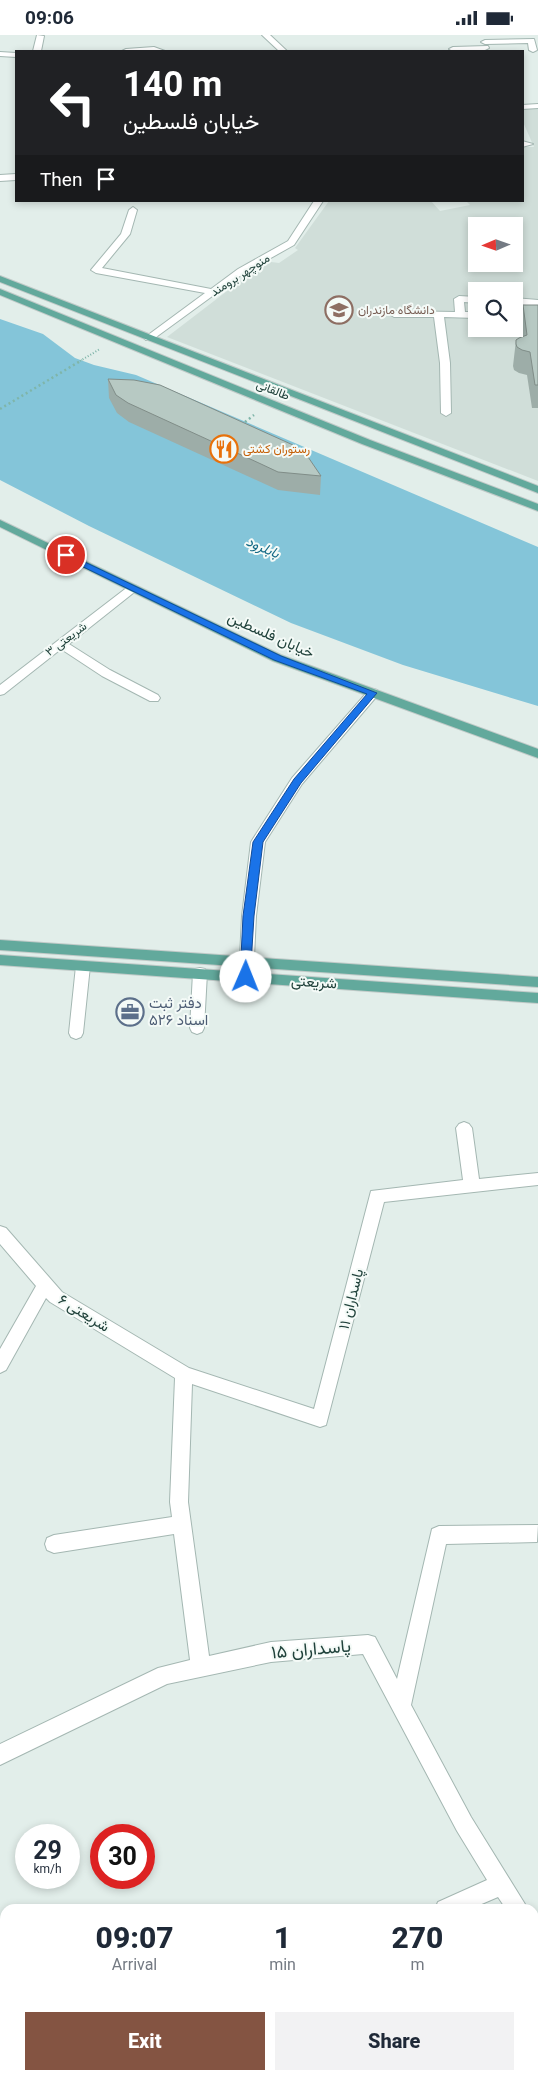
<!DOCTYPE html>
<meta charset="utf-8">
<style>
:root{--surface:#fff;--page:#f2f2f3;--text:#1f2937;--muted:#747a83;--accent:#845442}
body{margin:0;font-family:Roboto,Vazirmatn,sans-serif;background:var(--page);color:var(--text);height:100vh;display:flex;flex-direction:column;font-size:19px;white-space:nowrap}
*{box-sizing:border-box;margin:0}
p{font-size:16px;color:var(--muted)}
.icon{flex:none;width:28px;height:28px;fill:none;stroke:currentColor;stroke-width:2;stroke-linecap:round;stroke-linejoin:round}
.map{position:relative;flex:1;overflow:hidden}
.panel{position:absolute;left:0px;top:1869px;width:539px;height:176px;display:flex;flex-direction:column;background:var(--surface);border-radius:15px 15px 0 0;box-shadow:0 2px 8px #0003}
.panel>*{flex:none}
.guide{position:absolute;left:15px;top:15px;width:509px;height:152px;border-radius:0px;box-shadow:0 2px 8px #0003;background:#202124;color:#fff;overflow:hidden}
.needle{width:32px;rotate:268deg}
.buttons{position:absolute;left:468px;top:182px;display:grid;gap:10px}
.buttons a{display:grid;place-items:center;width:55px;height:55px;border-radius:0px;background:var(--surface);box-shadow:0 2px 8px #0003;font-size:25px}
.speed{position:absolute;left:15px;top:1789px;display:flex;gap:10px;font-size:25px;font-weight:700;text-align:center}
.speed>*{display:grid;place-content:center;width:65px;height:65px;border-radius:50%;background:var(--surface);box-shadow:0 2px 8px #0003;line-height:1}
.speed small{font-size:12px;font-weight:400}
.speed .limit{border:8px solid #d22;background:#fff;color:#111}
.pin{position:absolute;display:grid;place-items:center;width:42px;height:42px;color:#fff;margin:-21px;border:2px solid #fff;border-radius:50%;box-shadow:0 1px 5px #0007}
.me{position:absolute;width:55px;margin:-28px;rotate:1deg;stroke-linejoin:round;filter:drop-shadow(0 0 4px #0008)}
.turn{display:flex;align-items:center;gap:18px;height:105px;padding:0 25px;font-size:22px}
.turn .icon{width:65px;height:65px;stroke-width:2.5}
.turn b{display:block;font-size:35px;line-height:42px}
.then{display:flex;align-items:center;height:48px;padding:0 25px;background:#0003;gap:10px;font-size:19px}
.eta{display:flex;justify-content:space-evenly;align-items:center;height:85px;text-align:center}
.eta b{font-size:30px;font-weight:800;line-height:35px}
.button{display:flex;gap:10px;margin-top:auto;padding:10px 25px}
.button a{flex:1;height:58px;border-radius:0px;background:var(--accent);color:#fff;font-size:20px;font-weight:800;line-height:58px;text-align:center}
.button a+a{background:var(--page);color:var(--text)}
.status{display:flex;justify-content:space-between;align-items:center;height:35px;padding:0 25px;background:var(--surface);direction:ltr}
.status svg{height:14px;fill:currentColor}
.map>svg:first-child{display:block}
</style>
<div class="status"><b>09:06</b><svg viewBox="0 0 49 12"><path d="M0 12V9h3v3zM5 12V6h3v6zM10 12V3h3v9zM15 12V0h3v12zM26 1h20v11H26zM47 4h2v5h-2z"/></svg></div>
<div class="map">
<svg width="538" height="2044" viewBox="0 0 538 2044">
<rect width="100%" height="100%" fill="#e2eeea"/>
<path fill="#d0ded9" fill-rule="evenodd" d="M538,73V446L167,302L248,240L271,227L279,228L298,215L295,213L329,166H431L440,176L470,170L466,166H522L523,112H534L523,87V74ZM476,191H514V229H476ZM476,256H514V294H476Z"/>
<path fill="#84c5d9" d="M0,284L43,299L75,323L94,330L136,340L538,512V671L403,630L291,588L89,491L0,445Z"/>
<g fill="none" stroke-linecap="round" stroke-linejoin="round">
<g stroke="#a4b7b2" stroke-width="2">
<path id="minor" d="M37,0L44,1L41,16H33Z
M262,0H270L287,16H279Z
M534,4L537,15L533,17L529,15L528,8L485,9L481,7L485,5Z
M488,11L489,13L485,15L453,16L449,14L453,12Z
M154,12L165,16H122L126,14Z
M0,17L16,18V22L0,21Z
M538,69V73L522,74V70Z
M522,106L533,109L522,112Z
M16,139V145L0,146V140Z
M314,166H323L294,210L244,238L152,305H146L144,303L205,258L96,238L91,235L121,199L129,175L133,172L137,175L130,199L102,233L211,254L238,234L288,206Z
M459,261L476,262V268L464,267L465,277H476V283L444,282L450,328L451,378L446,381L441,378L440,328L434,282H394L389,279L394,276L455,277L454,264Z
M514,263L538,265V271L514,269Z
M514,278H538V284H514Z
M133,550L137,551L139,553L137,555L69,609L110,635L158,660L160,663L158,666H150L102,641L61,614L4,659L0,660V650L129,551Z
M373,654L377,655L379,658L377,661L302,749L265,807L256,881L253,942L251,946L246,947L241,946L239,942L242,881L251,807L292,743L369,655Z
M83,926L88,927L90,931L83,998L81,1002L76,1004L71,1002L69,998L76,931L78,927Z
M200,933L205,934L207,938L204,993L202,997L197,999L192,997L190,993L193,938L195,934Z
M464,1087L469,1089L472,1093L479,1144L538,1138V1150L384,1167L326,1390L320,1392L192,1349L188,1467L209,1621L271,1607L368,1600L375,1602L397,1644L432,1494L439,1491L538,1490L537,1507L446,1509L411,1670L471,1782L528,1874H506L498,1862L470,1874H435L438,1867L487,1845L457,1796L363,1619L271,1627L167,1649L0,1730V1709L158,1633L190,1625L174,1499L54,1518L47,1515L45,1509L47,1503L54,1500L172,1482L170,1467L175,1343L50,1267L46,1263L6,1335L0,1338V1314L36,1251L0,1209V1191L6,1193L62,1257L189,1333L314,1374L371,1156L463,1145L456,1093L459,1089Z
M534,1887L538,1889V1915L534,1913Z
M538,1991V2015L534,2017V1993Z
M5,2009V2031L0,2032V2010Z
M481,2040H506L505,2044H480Z"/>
</g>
<g stroke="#c1cac8" stroke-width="2">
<path id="major" d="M0,241L538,451V458L0,247Z
M0,254L370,405L538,469V476L362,409L0,260Z
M0,485L281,620L538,714V723L273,626L0,492Z
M0,905L538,942V952L0,915Z
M0,920L538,958V968L0,930Z"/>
</g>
<path stroke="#7fb5a9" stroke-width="2" stroke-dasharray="1 2" stroke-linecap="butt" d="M80,326L100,314"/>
<path stroke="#7fb5a9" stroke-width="2.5" stroke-dasharray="2 3" stroke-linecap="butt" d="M0,374L82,325
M241,390L254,380"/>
<use href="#minor" fill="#fff" fill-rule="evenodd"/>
<use href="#major" fill="#62a99c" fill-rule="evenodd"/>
</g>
<path fill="#9dada8" d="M523,270H538V373H532L527,340L519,338L514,335L513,331L516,305L522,302L520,292Z
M108,344L321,441L320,460L278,455L129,387L117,378L109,363Z"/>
<path fill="#b7c9c3" stroke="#808d88" d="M523,270H538V350H535L530,317L522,315L517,312L516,309V305L519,303L527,300Z
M108,344L134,345L160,350L293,410L306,419L321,441L278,437L261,429L128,368L116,360Z"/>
<path fill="#1a73e8" stroke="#114b97" d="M66,518L281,621L377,658L301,748L263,807L254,881L250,945H242L240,942L243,881L253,807L294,744L367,659L274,625L63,522V519Z"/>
<defs>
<g id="university-ring" transform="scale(1.4375)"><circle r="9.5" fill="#f4faf7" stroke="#8d6e63" stroke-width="1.5"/><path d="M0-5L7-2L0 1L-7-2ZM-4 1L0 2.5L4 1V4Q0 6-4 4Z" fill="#8d6e63"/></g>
<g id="restaurant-ring" transform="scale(1.4375)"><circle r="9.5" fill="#f4faf7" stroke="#e8710a" stroke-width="1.5"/><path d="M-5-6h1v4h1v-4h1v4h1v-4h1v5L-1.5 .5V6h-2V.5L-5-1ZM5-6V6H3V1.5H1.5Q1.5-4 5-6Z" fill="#e8710a"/></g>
<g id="office-ring" transform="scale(1.4375)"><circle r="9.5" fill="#f4faf7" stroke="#5c6f8a" stroke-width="1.5"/><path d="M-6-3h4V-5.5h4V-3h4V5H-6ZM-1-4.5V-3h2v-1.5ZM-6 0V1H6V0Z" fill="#5c6f8a"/></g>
</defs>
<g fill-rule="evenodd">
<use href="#university-ring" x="339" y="275"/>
<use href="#restaurant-ring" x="224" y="414"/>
<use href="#office-ring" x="130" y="977"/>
</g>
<g text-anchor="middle" stroke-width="4" stroke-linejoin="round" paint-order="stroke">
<g font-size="12" fill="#20423b" stroke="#f4faf7">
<text transform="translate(240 240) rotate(-33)" y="4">منوچهر برومند</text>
<text transform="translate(273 355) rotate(22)" y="4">طالقانی</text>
<text transform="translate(66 604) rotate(-37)" y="4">شریعتی ۳</text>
</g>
<g font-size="12" fill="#785e54" stroke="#f4faf7" text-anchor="start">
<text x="358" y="279">دانشگاه مازندران</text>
</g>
<g font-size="12" fill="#c56008" stroke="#f4faf7" text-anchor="start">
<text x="243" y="418">رستوران کشتی</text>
</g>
<g font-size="14" font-style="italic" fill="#136985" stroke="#f4faf7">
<text transform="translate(263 512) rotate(23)" y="5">بابلرود</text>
</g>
<g font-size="15" fill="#20423b" stroke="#f4faf7">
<text transform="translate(271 600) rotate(24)" y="5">خیابان فلسطین</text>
<text transform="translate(314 947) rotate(4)" y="5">شریعتی</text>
<text transform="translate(351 1264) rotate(-76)" y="5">پاسداران ۱۱</text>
<text transform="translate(84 1278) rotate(32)" y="5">شریعتی ۶</text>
</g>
<g font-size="15" fill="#4e5e75" stroke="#f4faf7" text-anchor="start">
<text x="149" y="973">دفتر ثبت<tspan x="149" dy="17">اسناد ۵۲۶</tspan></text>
</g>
<g font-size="18" fill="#20423b" stroke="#f4faf7">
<text transform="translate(311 1614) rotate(-5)" y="6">پاسداران ۱۵</text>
</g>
</g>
</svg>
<div class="buttons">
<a><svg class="needle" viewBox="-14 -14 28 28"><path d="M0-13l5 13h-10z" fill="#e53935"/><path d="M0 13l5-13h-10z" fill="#747a83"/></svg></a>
<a><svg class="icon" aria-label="search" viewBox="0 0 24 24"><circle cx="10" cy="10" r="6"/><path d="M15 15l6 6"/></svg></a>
</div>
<div class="speed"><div>29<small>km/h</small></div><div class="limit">30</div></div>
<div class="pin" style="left:66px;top:520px;background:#d93025"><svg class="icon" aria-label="arrive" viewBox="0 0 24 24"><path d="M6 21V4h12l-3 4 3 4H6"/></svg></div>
<svg class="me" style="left:246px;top:942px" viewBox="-20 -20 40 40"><circle r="19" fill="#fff"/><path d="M0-13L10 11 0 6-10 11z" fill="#1a73e8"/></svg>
<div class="guide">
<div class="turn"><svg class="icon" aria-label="left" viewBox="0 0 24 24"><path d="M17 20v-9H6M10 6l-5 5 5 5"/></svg><div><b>140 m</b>خیابان فلسطین</div></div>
<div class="then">Then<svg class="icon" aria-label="arrive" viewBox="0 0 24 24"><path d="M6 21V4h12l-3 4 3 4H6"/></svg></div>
</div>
<section class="panel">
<div class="eta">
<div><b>09:07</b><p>Arrival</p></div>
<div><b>1</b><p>min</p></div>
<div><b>270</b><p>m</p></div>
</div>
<div class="button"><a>Exit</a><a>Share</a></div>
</section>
</div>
